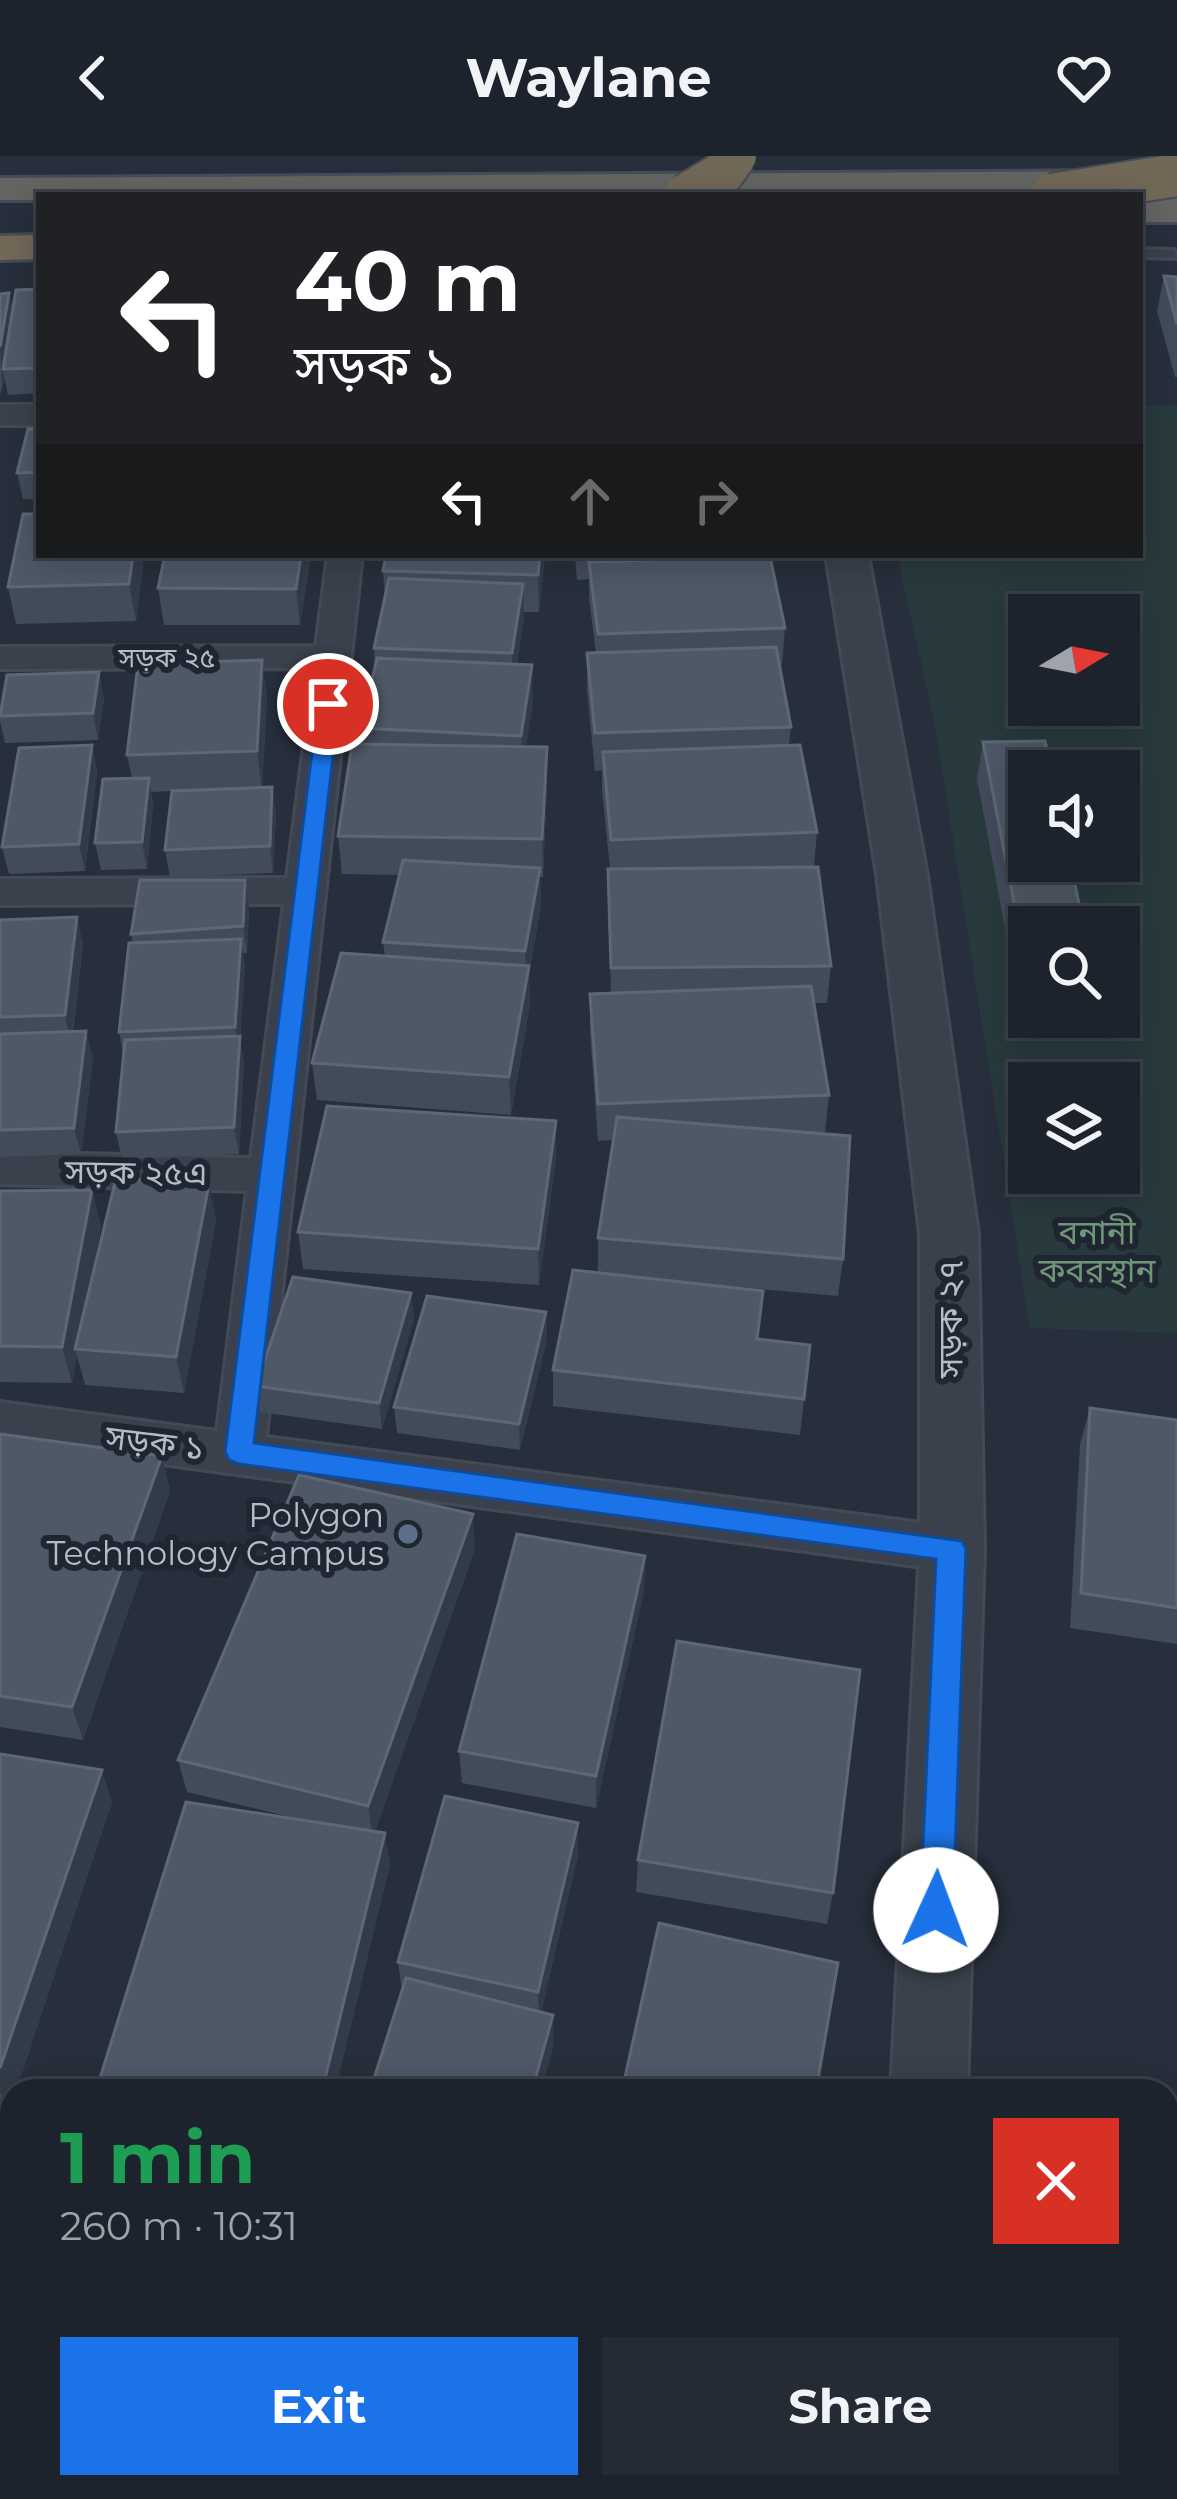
<!DOCTYPE html>
<meta charset="utf-8">
<style>
:root{--surface:#1d232d;--page:#252b35;--text:#f1f3f6;--muted:#a0a4aa;--line:#3b4049;--accent:#1a73e8}
body{margin:0;font-family:Montserrat,"Noto Sans Bengali",sans-serif;background:var(--page);color:var(--text);height:100vh;display:flex;flex-direction:column;font-size:45px;white-space:nowrap}
*{box-sizing:border-box;margin:0}
p{font-size:39px;color:var(--muted)}
.icon{flex:none;width:66px;height:66px;fill:none;stroke:currentColor;stroke-width:2;stroke-linecap:round;stroke-linejoin:round}
.map{position:relative;flex:1;overflow:hidden}
.panel{position:absolute;left:0px;top:1923px;width:1179px;height:420px;display:flex;flex-direction:column;background:var(--surface);border-radius:36px 36px 0 0;box-shadow:0 6px 30px #0003,0 0 0 3px var(--line)}
.panel>*{flex:none}
.banner{position:absolute;left:36px;top:36px;width:1107px;height:366px;border-radius:0px;box-shadow:0 6px 30px #0003,0 0 0 3px var(--line);background:#202124;color:#fff;overflow:hidden}
.needle{width:78px;rotate:80deg}
.tools{position:absolute;left:1008px;top:438px;display:grid;gap:24px}
.tools a{display:grid;place-items:center;width:132px;height:132px;border-radius:0px;background:var(--surface);box-shadow:0 6px 30px #0003,0 0 0 3px var(--line);font-size:60px}
.pin{position:absolute;display:grid;place-items:center;width:102px;height:102px;color:#fff;margin:-51px;border:6px solid #fff;border-radius:50%;box-shadow:0 3px 12px #0007}
.me{position:absolute;width:132px;margin:-66px;rotate:2deg;stroke-linejoin:round;filter:drop-shadow(0 0 9px #0008)}
.turn{display:flex;align-items:center;gap:42px;height:252px;padding:0 60px;font-size:54px}
.turn .icon{width:156px;height:156px;stroke-width:2.5}
.turn b{display:block;font-size:84px;line-height:102px}
.lanes{display:flex;align-items:center;height:114px;padding:0 60px;background:#0003;justify-content:center;gap:60px;direction:ltr}
.lanes .off{opacity:.35}
.round{display:grid;place-items:center;flex:none;width:126px;height:126px;border-radius:0px;background:var(--page)}
.summary{display:flex;align-items:center;justify-content:space-between;height:204px;padding:0 60px}
h1{font-size:72px;font-weight:700;line-height:90px;color:#1e9e55}
.button{display:flex;gap:24px;margin-top:auto;padding:24px 60px}
.button a{flex:1;height:138px;border-radius:0px;background:var(--accent);color:#fff;font-size:48px;font-weight:700;line-height:138px;text-align:center}
.button a+a{background:var(--page);color:var(--text)}
header{display:flex;justify-content:space-between;align-items:center;height:156px;padding:0 60px;background:var(--surface);font-size:54px;font-weight:700}
.map>svg:first-child{display:block}
</style>
<header><svg class="icon" aria-label="back" viewBox="0 0 24 24"><path d="M15 5l-7 7 7 7"/></svg>Waylane<svg class="icon" aria-label="heart" viewBox="0 0 24 24"><path d="M12 20l-8-8c-3-5 5-10 8-4 3-6 11-1 8 4z"/></svg></header>
<div class="map">
<svg width="1177" height="2343" viewBox="0 0 1177 2343">
<rect width="100%" height="100%" fill="#272f3c"/>
<path fill="#283a3d" fill-rule="evenodd" d="M1177,249V1177L1030,1172L935,569L897,399H1140V250ZM1029,459H1119V549H1029ZM1029,615H1119V705H1029ZM1029,771H1119V861H1029ZM1029,927H1119V1017H1029Z"/>
<g fill="none" stroke-linecap="round" stroke-linejoin="round">
<g stroke="#434a55" stroke-width="6">
<path id="service" d="M1140,93L1174,94L1177,102L1140,101Z"/>
</g>
<g stroke="#434a55" stroke-width="6">
<path id="minor" d="M0,249H39V269H0Z
M328,399H362L266,1281L952,1371L970,1378L978,1393L970,1408L952,1415L0,1286V1246L217,1275L247,1035L0,1028V996L251,1002L284,748L0,749V723L287,722L314,512L0,513V491L316,490Z
M0,1947L12,1949V2011L0,2009Z"/>
</g>
<g stroke="#434a55" stroke-width="6">
<path id="tertiary" d="M826,399H868L927,719L978,1078L984,1393L967,1935H891L920,1393V1078L877,719Z
M840,2331H926L924,2343H838Z"/>
</g>
<g stroke="#454c57" stroke-width="6">
<path id="trunk" d="M1124,15L1137,18L1143,26L1137,34L868,39H39V44H0V22Z
M1140,42H1177V66H1140Z"/>
</g>
<g stroke="#454c57" stroke-width="6">
<path id="motorway" d="M39,79V103L0,104V80Z"/>
</g>
<use href="#service" fill="#3a414c" fill-rule="evenodd"/>
<use href="#minor" fill="#3a414c" fill-rule="evenodd"/>
<use href="#tertiary" fill="#3a414c" fill-rule="evenodd"/>
<use href="#trunk" fill="#646462" fill-rule="evenodd"/>
<use href="#motorway" fill="#716858" fill-rule="evenodd"/>
<g stroke="#454c57" stroke-width="46" stroke-linecap="butt">
<path id="motorway-bridge" d="M686,39L723,17L735,0
M1052,39L1177,19"/>
</g>
<use href="#motorway-bridge" stroke="#716858" stroke-width="42"/>
</g>
<path fill="#424b5a" d="M1164,120L1177,121V221H1175L1157,155Z
M39,133V237L8,239L4,221L0,239V138L9,137L13,154Z
M39,272V343H23L17,317Z
M144,399L136,465L16,468L8,431Z
M165,399H311L300,469H164L158,432Z
M386,399H545L539,456H523L517,508L533,546L526,590L547,628L543,721H540L541,749L529,818L530,848L511,959L317,944L312,907L385,800L383,786L399,719L342,718L338,680L362,588L361,572L375,511L374,492L385,443L383,415Z
M575,399H754L785,472L782,509H779L791,571L789,589L817,676L814,711L831,810L827,847H814L829,939L825,977H815L843,1103L838,1140L682,1126L758,1184L810,1189L800,1279L553,1250V1214L598,1117V1082L613,984L598,985L590,875V838L611,837L608,751V713H610L602,633V614L595,615L587,535V497H596L589,442V423L577,424Z
M267,541L262,632L272,631L276,658L273,717L170,721L165,694L171,635L151,636L153,649L147,713L101,714L95,687L132,622L127,599Z
M104,542L98,584L5,587L0,565V554Z
M983,586L1029,771V857H1021L977,623Z
M92,589L97,616L85,715L9,718L2,691Z
M245,724L249,751L247,797H243L245,810L240,884L244,907L239,998L122,1003L116,976L123,898L119,876L133,787L131,778Z
M0,764L83,788L73,876L93,902L81,998L0,1001Z
M556,965V1002L539,1129L303,1113L298,1076Z
M92,1034L101,1071L90,1130L216,1065L184,1237L85,1229L77,1200L72,1227L0,1226V1035Z
M411,1137L414,1163L382,1273L260,1256L256,1230Z
M546,1156L547,1183L520,1294L397,1277L394,1251Z
M1090,1252L1177,1264V1488L1070,1472L1080,1288Z
M0,1278L162,1300L170,1335L83,1584L0,1571Z
M475,1393L375,1675L390,1708L335,1935H96L298,1663L187,1636L178,1604Z
M645,1400L644,1435L596,1652L462,1627L459,1595Z
M0,1598L112,1646L16,1935H12L9,1955L0,1953Z
M578,1667V1699L541,1856L554,1888L402,1835L398,1806Z
M638,1704L833,1737L827,1768L636,1736Z
M624,1926L816,1935H623Z"/>
<path fill="#323b49" d="M9,137L14,163L3,213L4,221L2,239L0,191Z
M133,399H144L136,465L129,428Z
M301,399H311L300,469L296,433Z
M540,399H545L539,456L538,419Z
M523,428L524,465L513,534L512,497Z
M262,504L267,541L262,632L257,595Z
M532,509L533,546L522,617L521,580Z
M99,516L104,542L98,584L93,557Z
M92,589L97,616L85,715L79,688Z
M547,591V628L543,721L542,683Z
M149,622L153,649L147,713L142,686Z
M272,631L276,658L273,717L270,690Z
M540,712L541,749L529,818L530,848L511,959L509,921L526,825L525,795Z
M245,724L249,751L247,797L243,770Z
M77,761L83,788L71,886L65,859Z
M241,783L245,810L240,884L244,907L239,998L234,971L239,894L235,871Z
M86,875L93,902L81,998L74,972Z
M556,965V1002L539,1129L538,1093Z
M209,1028L216,1065L184,1237L176,1201Z
M92,1034L101,1071L78,1193H75L77,1200L72,1227L62,1191Z
M411,1137L414,1163L382,1273L379,1247Z
M546,1156L547,1183L520,1294L519,1268Z
M162,1300L170,1335L83,1584L72,1551Z
M473,1358L475,1393L373,1682L368,1650Z
M645,1400L644,1435L596,1652V1620Z
M102,1614L112,1646L16,1935H12V1947L9,1955L0,1936V1912Z
M578,1667V1699L539,1865L538,1836Z
M385,1677L390,1708L335,1935H322Z
M553,1859L554,1888L541,1935H532Z
M0,2049L8,2063L0,2081Z
M205,2331H223L218,2343H200Z
M485,2331H494L490,2343H482Z"/>
<path fill="#4e5866" stroke="#5e6775" stroke-width="3" d="M1164,120L1177,121V168Z
M39,133V212L3,213L16,134Z
M9,137L0,191V138Z
M39,272V316L17,317L28,273Z
M23,358H39V399H133L129,428L8,431Z
M165,399H301L296,433L158,432Z
M386,399H540L538,419L383,415Z
M770,400L785,472L598,478L589,406Z
M389,422L523,428L512,497L374,492Z
M776,491L791,571L595,577L587,497Z
M377,502L532,509L521,580L361,572Z
M262,504L257,595L127,599L138,508Z
M99,516L93,557L0,560L7,519Z
M1045,585L1052,615H1029V705H1070L1084,771H1029L1028,819L983,586Z
M352,588L547,591L542,683L338,680Z
M92,589L79,688L2,691L19,592Z
M800,589L817,676L611,684L603,596Z
M149,622L142,686L95,687L103,623Z
M272,631L270,690L165,694L172,635Z
M403,704L540,712L525,795L383,786Z
M818,711L831,810L611,812L608,713Z
M140,724H245L243,770L131,778Z
M77,761L65,859L0,861V764Z
M241,783L235,871L119,876L129,787Z
M341,797L529,810L509,921L312,907Z
M811,830L829,939L598,948L590,838Z
M86,875L74,972L0,974V878Z
M240,880L234,971L116,976L125,884Z
M327,950L556,965L538,1093L298,1076Z
M617,961L850,980L843,1103L598,1082Z
M116,1022L209,1028L176,1201L75,1193Z
M92,1034L62,1191L0,1190V1035Z
M573,1114L763,1135L757,1183L810,1189L804,1243L553,1214Z
M293,1121L411,1137L379,1247L256,1230Z
M427,1140L546,1156L519,1268L394,1251Z
M1090,1252L1177,1264V1452L1081,1437Z
M0,1278L162,1300L72,1551L0,1540Z
M299,1319L473,1358L368,1650L178,1604Z
M517,1378L645,1400L596,1620L459,1595Z
M677,1485L860,1514L833,1737L638,1704Z
M0,1598L102,1614L0,1912Z
M445,1640L578,1667L538,1836L398,1806Z
M186,1646L385,1677L322,1935H96Z
M659,1767L838,1807L816,1935H662L624,1926Z
M406,1822L553,1859L532,1935H370Z
M24,2331H205L200,2343H19Z
M264,2331H485L482,2343H259Z
M562,2331H789L787,2343H560Z"/>
<path fill="#1a73e8" stroke="#114b97" stroke-width="3" d="M328,542L339,548L254,1287L962,1385L966,1393L953,1754L948,1765L936,1770L925,1765L920,1754L936,1403L239,1308L229,1304L225,1296L318,548Z"/>
<circle fill="#5c6f8a" stroke="#1f2631" stroke-width="4.5" cx="408" cy="1378" r="12"/>
<g text-anchor="middle" stroke-width="12" stroke-linejoin="round" paint-order="stroke">
<g font-size="27" fill="#b6bcc7" stroke="#1f2631">
<text x="167" y="511">সড়ক ২৫</text>
</g>
<g font-size="33" fill="#b6bcc7" stroke="#1f2631">
<text transform="translate(136 1016) rotate(1)" y="12">সড়ক ২৫এ</text>
<text transform="translate(950 1163) rotate(-90)" y="12">সড়ক ২৭</text>
<text transform="translate(155 1286) rotate(7)" y="12">সড়ক ১</text>
</g>
<g font-size="33" fill="#709679" stroke="#1f2631">
<text x="1097" y="1088">বনানী<tspan x="1097" dy="38">কবরস্থান</tspan></text>
</g>
<g font-size="33" fill="#b6bcc7" stroke="#1f2631" text-anchor="end">
<text x="384" y="1371">Polygon<tspan x="384" dy="38">Technology Campus</tspan></text>
</g>
</g>
</svg>
<div class="tools">
<a><svg class="needle" viewBox="-14 -14 28 28"><path d="M0-13l5 13h-10z" fill="#e53935"/><path d="M0 13l5-13h-10z" fill="#a0a4aa"/></svg></a>
<a><svg class="icon" aria-label="sound" viewBox="0 0 24 24"><path d="M4 9h4l5-4v14l-5-4H4zM17 9q2 3 0 6"/></svg></a>
<a><svg class="icon" aria-label="search" viewBox="0 0 24 24"><circle cx="10" cy="10" r="6"/><path d="M15 15l6 6"/></svg></a>
<a><svg class="icon" aria-label="layers" viewBox="0 0 24 24"><path d="M12 4l9 5-9 5-9-5zM3 14l9 5 9-5"/></svg></a>
</div>
<div class="pin" style="left:328px;top:548px;background:#d93025"><svg class="icon" aria-label="arrive" viewBox="0 0 24 24"><path d="M6 21V4h12l-3 4 3 4H6"/></svg></div>
<svg class="me" style="left:936px;top:1754px" viewBox="-20 -20 40 40"><circle r="19" fill="#fff"/><path d="M0-13L10 11 0 6-10 11z" fill="#1a73e8"/></svg>
<div class="banner">
<div class="turn"><svg class="icon" aria-label="left" viewBox="0 0 24 24"><path d="M17 20v-9H6M10 6l-5 5 5 5"/></svg><div><b>40 m</b>সড়ক ১</div></div>
<div class="lanes"><svg class="icon" aria-label="left" viewBox="0 0 24 24"><path d="M17 20v-9H6M10 6l-5 5 5 5"/></svg><svg class="icon off" aria-label="ahead" viewBox="0 0 24 24"><path d="M12 20V5M6 11l6-6 6 6"/></svg><svg class="icon off" aria-label="right" viewBox="0 0 24 24"><path d="M7 20v-9h11M14 6l5 5-5 5"/></svg></div>
</div>
<section class="panel">
<div class="summary"><div><h1>1 min</h1><p>260 m · 10:31</p></div><a class="round" style="background:#d93025;color:#fff"><svg class="icon" aria-label="close" viewBox="0 0 24 24"><path d="M6 6l12 12M18 6L6 18"/></svg></a></div>
<div class="button"><a>Exit</a><a>Share</a></div>
</section>
</div>
